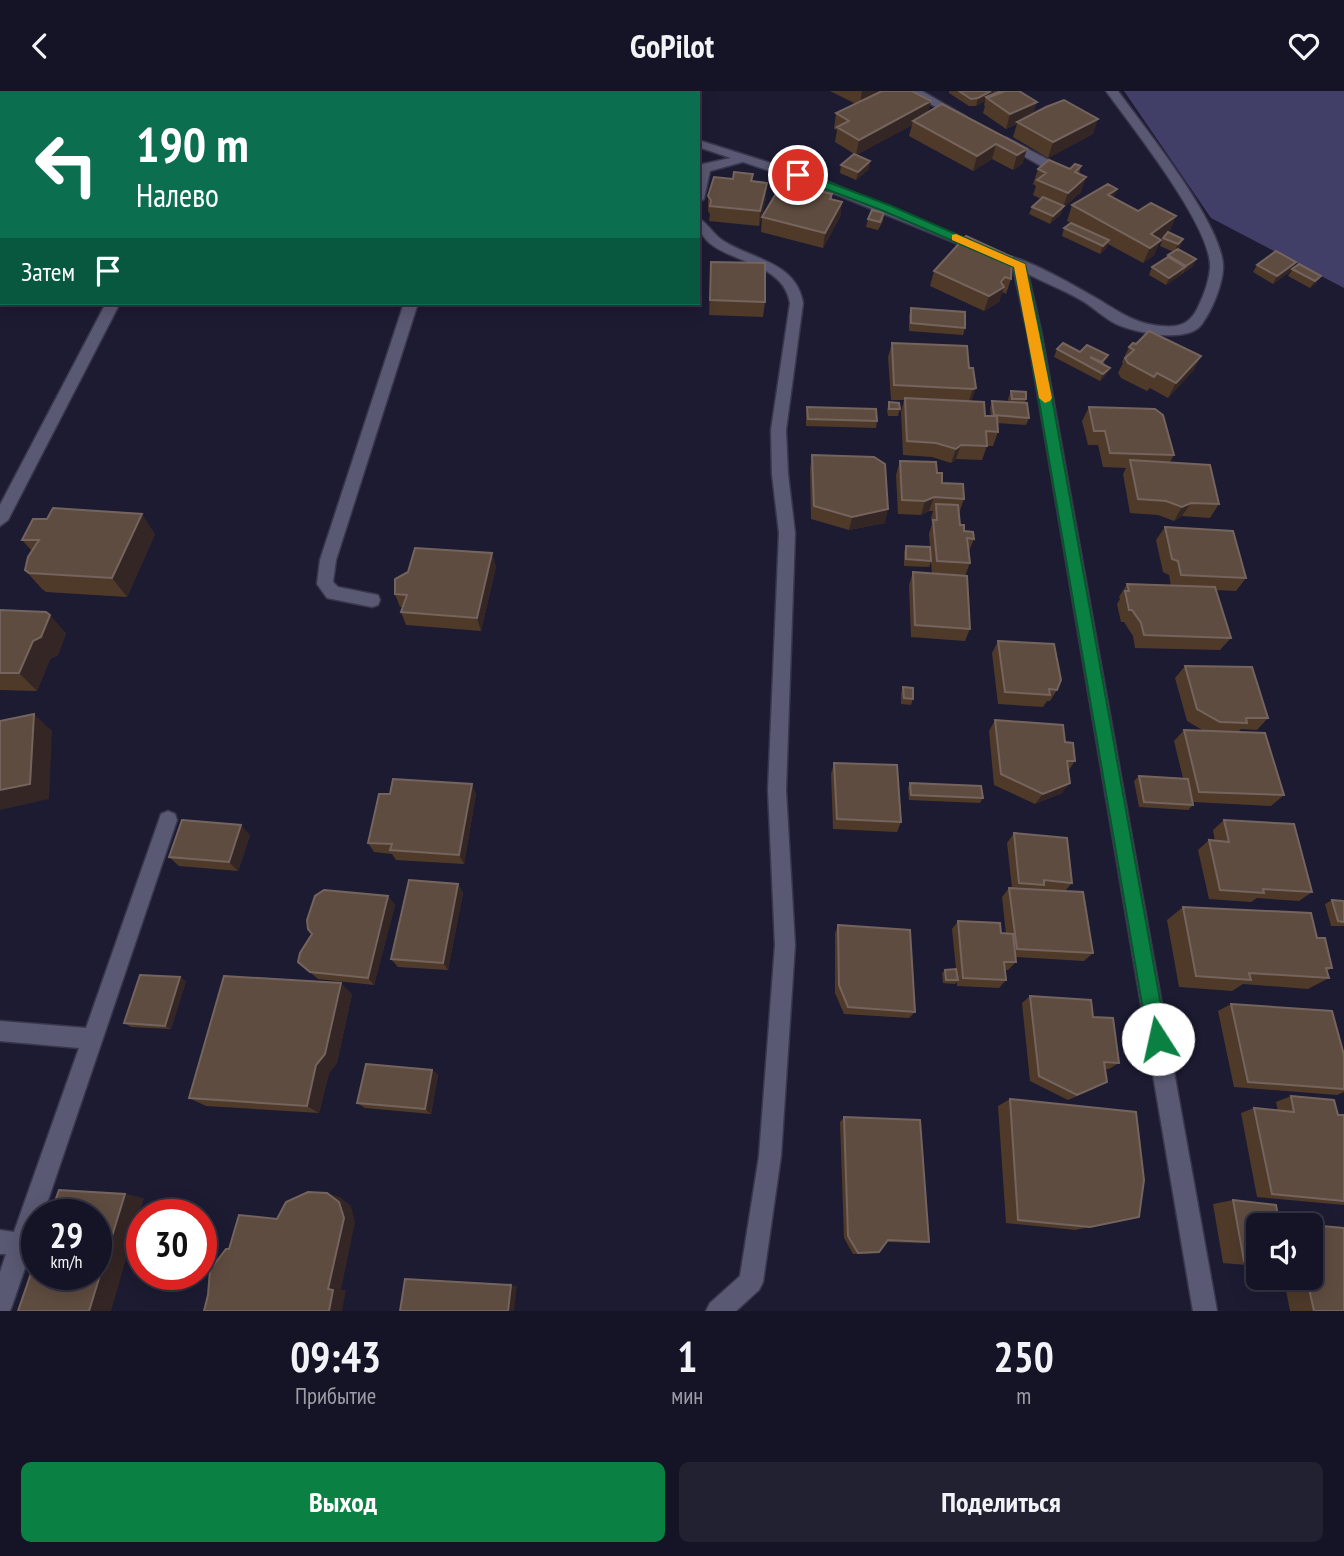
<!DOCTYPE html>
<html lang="ru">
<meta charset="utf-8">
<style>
:root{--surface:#151426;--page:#222132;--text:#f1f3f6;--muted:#9d9ea7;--line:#343343;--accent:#0b8043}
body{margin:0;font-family:"PT Sans Narrow",sans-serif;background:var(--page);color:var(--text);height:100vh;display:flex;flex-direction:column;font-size:26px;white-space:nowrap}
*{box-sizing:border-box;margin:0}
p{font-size:23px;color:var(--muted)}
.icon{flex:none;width:38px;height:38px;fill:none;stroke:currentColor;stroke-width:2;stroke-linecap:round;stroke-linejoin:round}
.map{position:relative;height:1220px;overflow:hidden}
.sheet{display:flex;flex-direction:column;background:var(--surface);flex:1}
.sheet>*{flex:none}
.top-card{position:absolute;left:0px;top:0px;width:700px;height:214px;box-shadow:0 4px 18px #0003,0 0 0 2px var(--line);background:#0b6e4f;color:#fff;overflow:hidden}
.buttons{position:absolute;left:1246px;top:1122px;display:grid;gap:14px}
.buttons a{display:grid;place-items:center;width:77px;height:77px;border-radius:10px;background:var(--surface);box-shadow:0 4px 18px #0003,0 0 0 2px var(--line);font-size:35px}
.speed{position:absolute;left:21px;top:1108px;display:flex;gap:14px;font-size:35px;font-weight:700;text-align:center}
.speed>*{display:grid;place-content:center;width:91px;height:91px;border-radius:50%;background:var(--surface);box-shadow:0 4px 18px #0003,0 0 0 2px var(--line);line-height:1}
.speed small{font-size:18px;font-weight:400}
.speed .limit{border:10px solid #d22;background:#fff;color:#111}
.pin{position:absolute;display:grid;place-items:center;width:60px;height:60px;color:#fff;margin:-30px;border:4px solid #fff;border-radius:50%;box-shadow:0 2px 7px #0007}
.me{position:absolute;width:77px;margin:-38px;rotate:350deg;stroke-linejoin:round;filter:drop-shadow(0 0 5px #0008)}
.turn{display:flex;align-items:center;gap:24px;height:147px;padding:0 21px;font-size:32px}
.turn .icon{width:91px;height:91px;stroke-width:2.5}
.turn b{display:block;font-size:49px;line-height:60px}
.then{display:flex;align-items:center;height:66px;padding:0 21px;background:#0003;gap:14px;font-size:26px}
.eta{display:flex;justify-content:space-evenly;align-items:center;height:119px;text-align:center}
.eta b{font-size:42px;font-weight:800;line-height:49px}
.button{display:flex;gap:14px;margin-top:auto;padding:14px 21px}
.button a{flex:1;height:80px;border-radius:10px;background:var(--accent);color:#fff;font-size:28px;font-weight:800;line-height:80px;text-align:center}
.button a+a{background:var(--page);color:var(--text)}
header{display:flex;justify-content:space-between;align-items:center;height:91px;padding:0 21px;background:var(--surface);font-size:32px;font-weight:800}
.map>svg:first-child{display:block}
</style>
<header><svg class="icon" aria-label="back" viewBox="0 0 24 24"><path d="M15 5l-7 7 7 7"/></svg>GoPilot<svg class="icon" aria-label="heart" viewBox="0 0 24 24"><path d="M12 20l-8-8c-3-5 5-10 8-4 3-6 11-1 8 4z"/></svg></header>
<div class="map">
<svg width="1344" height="1220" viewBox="0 0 1344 1220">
<rect width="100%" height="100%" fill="#1c1b32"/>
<path fill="#413e67" d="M1124,0H1344V197L1211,127Z"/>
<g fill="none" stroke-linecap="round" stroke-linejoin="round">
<g stroke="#38374d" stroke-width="3">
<path id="minor" d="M505,0H517V2H505Z
M908,0H922L965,25L955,27Z
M1106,0H1118C1143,35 1226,137 1223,178C1222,195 1212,219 1202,233C1188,253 1136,242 1116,233C1104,227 1093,216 1081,209C1064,199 1045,192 1028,183L1041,240L1217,1220H1193L1027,240L1013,176L1006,170L1012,166C1037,173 1066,190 1089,203C1113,216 1132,233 1161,235C1181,237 1191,232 1199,214C1204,204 1209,189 1210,178C1214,138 1131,35 1106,0Z
M0,3H2L0,12Z
M1005,46L1049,69L1051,72L1041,75L1001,52V48Z
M698,49L821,88L989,158L983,162L978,161L813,94L743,71L710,80L704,108L698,112V74L731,67L698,56Z
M698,127C707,131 713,143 722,149C752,169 796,170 803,212L786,339L788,383L795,442L786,699L795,854L781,1065L763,1191L759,1199L736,1220H706L710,1212L740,1185L759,1065L775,854L768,699L779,442L772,383L771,339L790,212C782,161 698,175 698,127Z
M106,212H120L8,429L0,435V414Z
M404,212H418L336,469L333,491L338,496L378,504L380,509L378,514L372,516L327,507L317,493L320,469Z
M168,720L175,723L177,729L43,1124H37V1142L12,1215L10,1220H0V1181L6,1163H0V1139L14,1141L79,957L0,950V930L86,937L159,729L161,723Z"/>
</g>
<use href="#minor" fill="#5a5973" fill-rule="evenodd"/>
</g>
<path fill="#4f3a2a" d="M406,0H498V2H407Z
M830,0H912L928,21L1027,58L1022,73L1013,79L992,68L973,80L909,45L912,34L856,64L835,51L837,39L834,38L836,22L856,13Z
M949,0H1019L1033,23L1093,43L1048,67L1013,46L1017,33L1006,38L983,22L985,15L984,14L985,10L976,15H969L949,2Z
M841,74L869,78L856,89L840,82Z
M1081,75L1079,83L1081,101L1063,117L1061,123L1050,133L1029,123L1032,116L1041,108L1033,104L1036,95L1033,93L1038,78H1070Z
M753,83L752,90L766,107L759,135L709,130L710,123L708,120V105L733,88Z
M832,103V108L842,111L840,126L823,157L761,141L762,126Z
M1114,107L1138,120L1176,125L1169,141L1159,148L1154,164L1143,172L1108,153L1106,157L1100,163L1062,145L1064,137L1071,132L1067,130L1072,114Z
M884,122L883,130L878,139L866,136L868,128Z
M1168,141L1180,156L1177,158L1196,168L1192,176L1166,194L1149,184L1152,176L1167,166L1168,164L1174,161L1160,155L1163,147Z
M966,145L1011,188L1006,203L1002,201L999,211L984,220L930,195L934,180Z
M2,171V206L0,205V174Z
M711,171L765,211L763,226L709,224Z
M1296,171L1293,177L1321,185L1316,192L1310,197L1288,185L1292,179L1273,193L1253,181L1257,174Z
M911,217L965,237L963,244L909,240V224Z
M892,252L969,277L976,297L971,311L985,325H991L990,317L992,310L1009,311L1008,308L1011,300L1026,308L1025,312L1029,327L1026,334L997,332L998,341L993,355H987L982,369L956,368L951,372L932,366L903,364L901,321L904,309H891L888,266Z
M1136,253L1201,265L1193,280L1168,307L1150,297L1147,300L1121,287L1118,282L1123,272L1122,271L1129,256Z
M1057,258L1080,261L1105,271L1103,273L1106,284L1100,290L1054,266Z
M889,311L900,318L898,325H888L887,319Z
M807,316L877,330L876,337L806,335V323Z
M1089,316L1174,364L1170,371L1219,413L1210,427L1182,425L1174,430L1158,424L1130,422L1123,383L1126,377L1103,376L1098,354H1088L1082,330Z
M812,364L885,432L849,439L811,428L810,378Z
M900,370L937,382L942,392L964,408L959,422L960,434L964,440L974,448L969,460L970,472L965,485L970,538L965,550L911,546L909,494L913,481L932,483L931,471L929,476L904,475V461L906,455L930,456L929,443L932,433L931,427L933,420H929L921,424L898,423L896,384Z
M1165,436L1246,487L1236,500L1216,499L1231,547L1220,559L1135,557L1133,545L1124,531H1121L1117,513L1120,508L1119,506L1127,493L1171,495L1169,484L1163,481L1156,449Z
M155,443L127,506L46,501L42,498L25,479L32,460L22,449Z
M492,462L496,476L481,540L406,534L401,521L403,516H400L395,503Z
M0,519L66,542L58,564L50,568L37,600L0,599Z
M998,550L1057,599L1050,610H1047L1043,616L998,613L992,562Z
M1185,575L1268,627L1257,639L1241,638L1238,641L1284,704L1271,715L1193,711V714L1188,719L1139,716L1134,690L1139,685L1183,687L1174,650L1184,639L1204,640L1187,630L1175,587Z
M903,596L913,608L911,614L901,613V602Z
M995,629L1065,651L1075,670L1069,679L1062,702L1035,713L994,694L989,640Z
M834,672L901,731L897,741L833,738L831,683Z
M910,692L983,707L980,712L909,709L908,697Z
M472,693L476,703L464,773L396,769L392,763L374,761L368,752L390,703Z
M1224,729L1312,801L1299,810L1257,807L1251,811L1209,808L1198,759L1209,749L1215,750L1213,739Z
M1014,742L1072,792L1065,800L1093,862L1084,870L1016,866V871L1008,879H1005L1006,889L999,897L957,895V891L955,893L943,892L942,882L945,879L956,878L952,838L958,830L1001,842L1006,843L1002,806L1009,797H1012L1007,752Z
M250,744L238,780L179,775L169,766Z
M458,793L463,802L448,879L398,876L391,868Z
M388,805L395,814L374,894L318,888L298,871Z
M1332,809L1344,810V835H1331L1325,813Z
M1183,816L1317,847L1332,877L1327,880L1329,887L1308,898L1243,893L1232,900L1179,896L1167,829Z
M838,834L915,921L909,927L844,923L835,902V842Z
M186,890L171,938L131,936L124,932Z
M352,903L337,972L329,982L319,1022L206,1015L189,1007Z
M1030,905L1093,926L1119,972L1109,978H1105L1096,997L1068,1009L1030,990L1022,912Z
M1231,913L1344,964V1001L1337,1004L1234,996L1218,920Z
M432,979L438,984L431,1023L365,1017L357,1012Z
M1291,1005L1338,1024H1344V1114L1257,1106L1241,1022L1254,1017L1278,1020L1276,1011Z
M1010,1008L1139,1126L1075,1139L1006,1132L998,1015Z
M844,1026L929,1151L923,1152L887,1151L879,1161L874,1162L853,1163L844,1147L840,1031Z
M1233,1109L1279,1131L1344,1220H1290L1284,1189L1261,1186H1311L1258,1134V1175L1223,1172L1213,1113Z"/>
<path fill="#342624" d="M413,0H458V2H413Z
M862,0H885L860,14Z
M991,0H994L992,6H986L985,10L976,15L978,7Z
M931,10L927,25L913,30L912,34L856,64L859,49Z
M1037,11L1032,27L1017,31V33L1006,38L1010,23Z
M1098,28L1093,43L1048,67L1053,51Z
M996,53L992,68L973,80L977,65Z
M1027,58L1022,73L1013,79L1017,64Z
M870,70L869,78L856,89L858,81Z
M1086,86L1081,101L1063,117L1061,123L1050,133L1053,125L1063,116L1068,102Z
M767,92L766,107L759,135L760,120Z
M1117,98L1111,113L1108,104Z
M842,111L840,126L823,157L825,142Z
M1176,125L1169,141L1147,156L1151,143Z
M1183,148L1180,156L1174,161L1178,153Z
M1109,149L1106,157L1100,163L1103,155Z
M1161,149L1154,164L1143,172L1150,157Z
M1196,168L1192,176L1183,182L1186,175Z
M1296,171L1292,179L1273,193L1277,185Z
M1185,176L1181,184L1166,194L1169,187Z
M1321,185L1316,192L1310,197L1315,190Z
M1005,186L1001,198L1004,196L999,211L984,220L989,205Z
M1201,265L1193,280L1168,307L1176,292Z
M1110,277L1106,284L1100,290L1103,283Z
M976,297L971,311L968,312L973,298Z
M961,354L956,368L951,372L956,358Z
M934,406L929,420L921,424L925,410Z
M1191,412L1182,425L1174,430L1182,416Z
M888,418L885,432L849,439L852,426Z
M142,423L155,443L127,506L112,487Z
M492,462L496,476L481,540L477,527Z
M50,524L66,542L58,564L50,568L37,600L19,582L33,550Z
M34,623L52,640L49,708L0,719V699Z
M1070,692L1062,702L1035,713L1043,703Z
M472,693L476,703L464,773L459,764Z
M241,734L250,744L238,780L229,771Z
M458,793L463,802L448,879L443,872Z
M388,805L395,814L374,894L368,887Z
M180,886L186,890L171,938L165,935Z
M341,892L352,903L337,972L329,982L319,1022L307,1015L316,974Z
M432,979L438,984L431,1023L425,1018Z
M327,1102L340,1106L351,1115L355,1131L341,1199L328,1198Z
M125,1103L144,1107L111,1220H89Z
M511,1194L517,1195L514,1220H508Z
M333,1199H346L342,1220H329Z"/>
<path fill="#5f4c40" stroke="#74645d" stroke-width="2" d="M882,0H912L931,10L859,49L837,36L849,30L836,22Z
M959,0H991L978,7L971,8Z
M998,0H1005L987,7L986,6L999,1Z
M1005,0H1019L1037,11L1010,23L987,7Z
M1064,9L1098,28L1053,51L1017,31L1046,16Z
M942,13L1027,58L1017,64L996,53L977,65L913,30Z
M854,63L870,70L858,81L841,74Z
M1049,69L1070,78L1075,73L1081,75L1075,81L1086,86L1068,102L1037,89L1046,82L1038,78Z
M734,81L753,83L751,90L767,92L760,120L710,115L711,109L708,105L714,86L733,88Z
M783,91L832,103L830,108L842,111L825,142L762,126Z
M1108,93L1117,98L1108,104L1138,120L1151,112L1176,125L1151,143L1161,149L1150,157L1072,114Z
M1043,106L1064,115L1053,125L1032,116Z
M872,119L884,122L880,131L868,128Z
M1071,132L1109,149L1103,155L1064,137Z
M1168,141L1183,148L1178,153L1163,147Z
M966,145L1012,166L1011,188L1005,186L1001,191L1004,196L989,205L934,180Z
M1178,158L1196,168L1186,175L1168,164Z
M1276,160L1296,171L1277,185L1257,174Z
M1168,166L1185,176L1169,187L1152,176Z
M2,171V191H0V174Z
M711,171L765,172V211L710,209Z
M1299,173L1321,185L1315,190L1292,178Z
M911,217L965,221V237L911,232Z
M1149,240L1201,265L1176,292L1157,282L1154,286L1128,272L1125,267L1134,259L1129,256L1133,252L1136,253Z
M892,252L967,255L969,277H973L976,297L973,298L894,294Z
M1063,252L1080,261L1087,254L1108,264L1102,271L1090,266L1110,277L1103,283L1057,258Z
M1011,300L1026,301V308H1012Z
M905,307L984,311L985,325H997L998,341L986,340L987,355L961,354L956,358L936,352L907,350Z
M992,310L1027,312L1029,327L994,324Z
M889,311L899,312L900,318H889Z
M807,316L876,318L877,330L808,328Z
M1089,316L1155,318L1163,324L1174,364L1110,362L1105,340H1094Z
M812,364L874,366L885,373L888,418L852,426L814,415Z
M1130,369L1210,374L1219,413L1191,412L1182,416L1166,410L1138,408Z
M900,370L936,371L937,382H942V392L963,393L964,408L934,406L925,410L902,409Z
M936,413L958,414L960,434H964V440L973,441L974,448L967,447L970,472L937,470L933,429H937Z
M53,417L142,423L112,487L29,482L25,479L28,466L39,449H22L33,428H47Z
M1165,436L1233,440L1246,487L1181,484L1178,470L1172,468Z
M906,455L930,456L931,470L906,468Z
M415,457L492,462L477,527L401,521L407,504L395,503V488L408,481Z
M913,481L967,485L970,538L915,534Z
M1127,493L1215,496L1231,547L1144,544L1141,532L1132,519H1129L1125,500H1129Z
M0,519L46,521L50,524L41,546L33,550L19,582H0Z
M998,550L1054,553L1061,589L1057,599L1049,598L1050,604L1005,601Z
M1185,575L1252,576L1268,627H1246L1247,632L1220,631L1197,618Z
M903,596L913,597V608L904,607Z
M34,623L30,693L0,699V630Z
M995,629L1063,634L1065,651L1073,652L1075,670H1067L1070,692L1043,703L1001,683Z
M1184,639L1265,642L1284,704L1199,701Z
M834,672L897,674L901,731L837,728Z
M1139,685L1188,688L1193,714L1144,711Z
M393,688L472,693L459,764L390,759L392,753L368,752L379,703H390Z
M910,692L981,695L983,707L911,704Z
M182,729L241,734L229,771L169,766Z
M1224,729L1294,733L1312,801L1263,798L1264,802L1220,799L1209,749L1229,751Z
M1014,742L1067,747L1072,792L1044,789V794L1019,792Z
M409,789L458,793L443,872L391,868Z
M1009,797L1083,801L1093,862L1017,858Z
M324,799L388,805L368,887L310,881L298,871L300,862L312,843L308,838L307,829L315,805Z
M1332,809L1344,810V831L1338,830Z
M1183,816L1311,822L1317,847H1325L1332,877H1326L1329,887L1249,882L1251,889L1196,885Z
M958,830L1000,832L1001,842L1013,843L1016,871H1004L1006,889L963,887Z
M838,834L910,839L915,921L848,916L839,894Z
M956,878L958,889H946L945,879Z
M140,884L180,886L165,935L124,932Z
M224,885L341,892L325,963L316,974L307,1015L189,1007Z
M1030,905L1091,909L1093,926L1113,927L1119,972L1104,971L1107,991L1077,1004L1039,985Z
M1231,913L1332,920L1344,964V998L1248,991Z
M366,973L432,979L425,1018L357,1012Z
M1291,1005L1334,1009L1338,1024H1344V1110L1272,1103L1254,1017L1294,1021Z
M1010,1008L1136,1021L1144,1089L1139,1126L1090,1136L1018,1129Z
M844,1026L920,1029L929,1151L888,1149L879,1161L858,1162L848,1145Z
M59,1099L125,1103L89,1220H18L37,1165V1183H96V1124H50Z
M308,1101L327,1102L339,1111L344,1127L328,1198L333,1199L329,1220H204L208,1204L210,1179L226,1158H229L239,1124L277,1128L286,1111Z
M1233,1109L1276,1114L1279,1131L1344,1137V1220H1314L1307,1188L1290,1186H1311V1134H1258V1171L1244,1170Z
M405,1188L511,1194L508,1220H400Z"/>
<path fill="#0b8043" stroke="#07532c" stroke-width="2" d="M798,80L889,114L1025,173L1040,240L1167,948L1164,955L1158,957L1151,955L1148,948L1027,240L1014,176L881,119L794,86L793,84Z"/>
<path fill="#f59e0b" d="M956,143L1025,173L1052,307L1050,310L1045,312L1039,307L1014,176L952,149V144Z"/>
</svg>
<div class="buttons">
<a><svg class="icon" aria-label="sound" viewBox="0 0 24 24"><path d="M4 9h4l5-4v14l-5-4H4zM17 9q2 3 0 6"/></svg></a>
</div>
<div class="speed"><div>29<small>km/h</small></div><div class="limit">30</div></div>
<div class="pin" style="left:798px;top:84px;background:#d93025"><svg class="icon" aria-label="arrive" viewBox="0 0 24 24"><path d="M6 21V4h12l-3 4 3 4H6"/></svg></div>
<svg class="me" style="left:1158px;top:948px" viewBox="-20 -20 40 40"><circle r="19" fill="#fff"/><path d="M0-13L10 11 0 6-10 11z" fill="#0b8043"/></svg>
<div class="top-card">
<div class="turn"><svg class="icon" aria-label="left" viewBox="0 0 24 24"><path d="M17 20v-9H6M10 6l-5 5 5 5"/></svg><div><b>190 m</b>Налево</div></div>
<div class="then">Затем<svg class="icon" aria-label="arrive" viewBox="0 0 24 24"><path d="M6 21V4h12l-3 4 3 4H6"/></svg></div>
</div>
</div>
<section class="sheet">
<div class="eta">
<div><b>09:43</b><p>Прибытие</p></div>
<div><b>1</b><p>мин</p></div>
<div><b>250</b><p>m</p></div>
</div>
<div class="button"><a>Выход</a><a>Поделиться</a></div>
</section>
